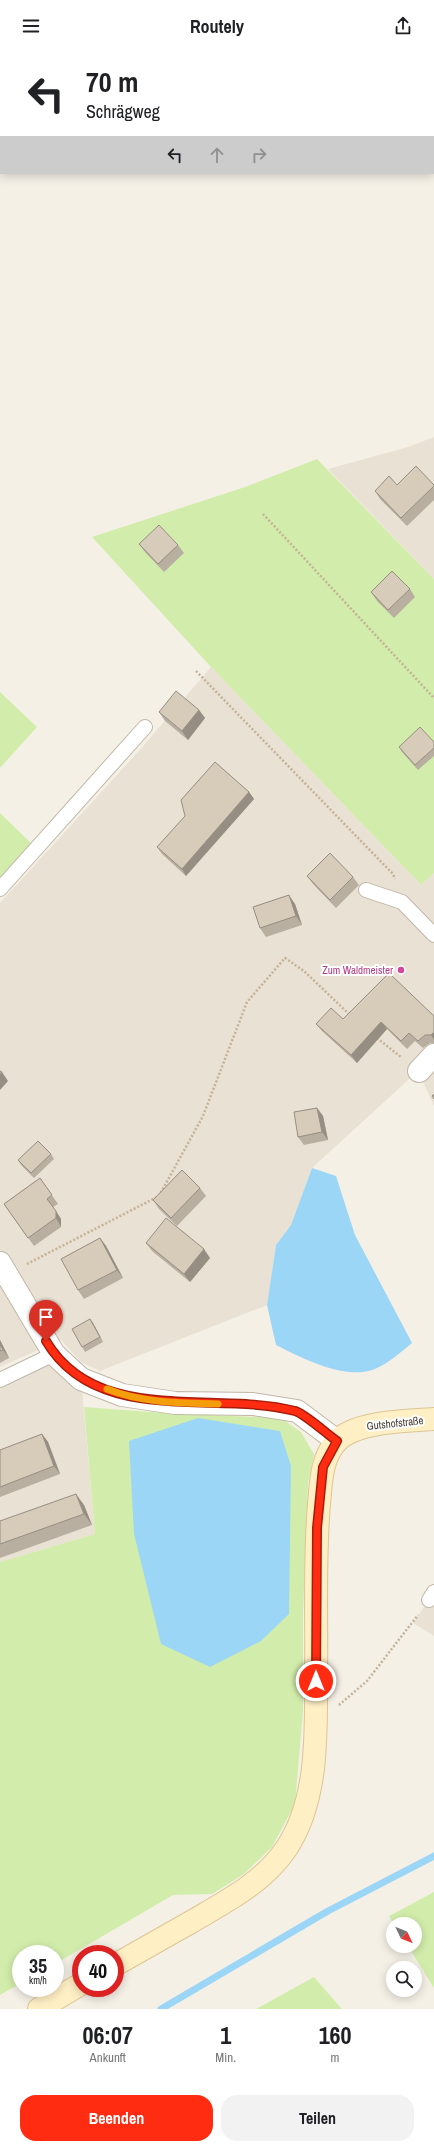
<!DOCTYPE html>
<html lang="de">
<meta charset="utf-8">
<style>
:root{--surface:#fff;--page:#f2f2f2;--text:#202124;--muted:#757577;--accent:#ff2c12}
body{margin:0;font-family:"Archivo Narrow",sans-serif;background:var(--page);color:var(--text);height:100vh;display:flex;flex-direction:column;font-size:15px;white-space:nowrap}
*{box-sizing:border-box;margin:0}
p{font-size:13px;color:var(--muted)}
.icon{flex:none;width:22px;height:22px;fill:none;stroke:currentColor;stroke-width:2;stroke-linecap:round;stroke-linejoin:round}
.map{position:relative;height:1957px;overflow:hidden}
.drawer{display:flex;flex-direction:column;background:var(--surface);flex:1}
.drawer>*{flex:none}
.top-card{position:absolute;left:0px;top:0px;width:434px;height:122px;box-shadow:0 2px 10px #0003;background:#fff;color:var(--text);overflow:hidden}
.needle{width:26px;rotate:133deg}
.tools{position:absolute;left:386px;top:1865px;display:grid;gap:8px}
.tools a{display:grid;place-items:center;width:36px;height:36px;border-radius:50%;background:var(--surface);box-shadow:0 2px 10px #0003;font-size:20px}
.speed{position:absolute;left:12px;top:1893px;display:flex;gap:8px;font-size:20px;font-weight:700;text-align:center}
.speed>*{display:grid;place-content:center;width:52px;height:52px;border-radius:50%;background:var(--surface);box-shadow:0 2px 10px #0003;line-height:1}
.speed small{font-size:10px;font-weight:400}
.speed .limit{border:6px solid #d22;background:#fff;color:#111}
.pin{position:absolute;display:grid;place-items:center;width:34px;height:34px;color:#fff;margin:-41px -17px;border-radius:50% 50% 50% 0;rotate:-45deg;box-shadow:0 0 4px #0007}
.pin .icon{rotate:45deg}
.me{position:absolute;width:44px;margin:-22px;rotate:0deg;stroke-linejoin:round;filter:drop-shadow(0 0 3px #0008)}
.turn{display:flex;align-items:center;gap:14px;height:84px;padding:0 20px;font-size:18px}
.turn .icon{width:52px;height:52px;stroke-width:2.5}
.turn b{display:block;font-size:28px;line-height:34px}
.lanes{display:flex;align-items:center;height:38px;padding:0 20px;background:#0003;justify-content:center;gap:20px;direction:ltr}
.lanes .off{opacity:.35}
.eta{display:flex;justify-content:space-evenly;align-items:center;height:68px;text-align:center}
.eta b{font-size:24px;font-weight:700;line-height:28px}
.button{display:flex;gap:8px;margin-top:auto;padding:8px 20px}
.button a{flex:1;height:46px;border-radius:16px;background:var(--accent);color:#fff;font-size:16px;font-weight:700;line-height:46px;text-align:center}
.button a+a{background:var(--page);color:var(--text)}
header{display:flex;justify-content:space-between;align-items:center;height:52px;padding:0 20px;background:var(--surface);font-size:18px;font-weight:700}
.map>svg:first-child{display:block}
</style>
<header><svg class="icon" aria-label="menu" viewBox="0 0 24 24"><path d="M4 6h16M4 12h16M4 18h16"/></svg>Routely<svg class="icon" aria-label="share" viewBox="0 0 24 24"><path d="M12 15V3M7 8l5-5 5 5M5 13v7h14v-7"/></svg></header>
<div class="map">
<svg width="434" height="1957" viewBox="0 0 434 1957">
<rect width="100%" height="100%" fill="#f5f0e6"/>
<path fill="#e9e1d3" d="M434,385V527L328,417L408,395Z
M211,615L421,833L434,821V1054L418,1019L312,1116L291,1173L276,1193L267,1253L100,1319L81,1310L61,1288L0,1315V851L137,701Z
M54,1302L81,1327L95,1482L0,1510V1332Z
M434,1540V1584L413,1571Z"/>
<path fill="#d2edab" d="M317,407L434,527V821L421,833L211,615L92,485L245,435Z
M0,640L37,675L0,716Z
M0,761L31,791L0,826Z
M84,1355L163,1361L259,1365L285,1369L301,1380L314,1402L308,1431L303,1562V1659L295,1752L272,1795L244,1822L212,1842L173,1843L55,1912V1902H21V1931L0,1943V1510L95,1482Z
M434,1840V1936L408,1894H415V1872H394L389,1864Z
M314,1925L342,1957H256Z"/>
<path fill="#9cd6f7" d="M312,1116L336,1124L355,1183L412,1291C401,1300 389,1311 375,1317C345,1329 302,1306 276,1293L267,1253L276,1193L291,1173Z
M198,1366L280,1379L291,1414L289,1562L261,1589L210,1615L161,1592L134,1482L129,1389Z"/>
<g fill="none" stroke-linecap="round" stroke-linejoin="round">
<path stroke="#9cd6f7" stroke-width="7" d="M161,1957L328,1859L434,1804"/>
<g stroke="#c1b7a8" stroke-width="16">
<path id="lane" d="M0,837L145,675
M366,838L402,850L434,883
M0,1328L54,1302
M429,1548L434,1540"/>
</g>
<g stroke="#c1b7a8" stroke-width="24">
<path id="street" d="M419,1019L434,1003
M0,1211L54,1302L81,1327L122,1343L175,1351L253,1352L297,1359L337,1389"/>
</g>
<g stroke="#dcc593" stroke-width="24">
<path id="secondary" d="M115,1913C140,1899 166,1884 191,1870C225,1850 263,1831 286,1797C319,1748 316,1680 316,1623C317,1566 314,1509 319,1452C321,1431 321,1407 336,1390C355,1369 407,1369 434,1367
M39,1957L81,1932"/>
</g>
<path stroke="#c4b297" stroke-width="2.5" stroke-dasharray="2 2" stroke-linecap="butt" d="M263,462L434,646
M196,619L393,822L395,827
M377,986L401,1005
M27,1212L159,1144L203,1064L247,950L285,906L304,919L350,963
M339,1653L367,1629L418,1563"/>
<use href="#lane" stroke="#fff" stroke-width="14"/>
<use href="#street" stroke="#fff" stroke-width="22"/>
<use href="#secondary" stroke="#ffefc5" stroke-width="22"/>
</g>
<path fill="#b9afa0" d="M397,433H434V448L407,474L380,447L375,439Z
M139,492L178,493L184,501L164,520L145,500Z
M410,537L415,545L394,566L377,549L371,540Z
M199,658L205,666L188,688L165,669L159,660Z
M434,690V704L418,718L402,700L399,695Z
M249,740L254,747L186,824L162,802L157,795Z
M307,824L353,825L359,833L336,856L313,832Z
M295,852L302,873L266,885L260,876Z
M434,964V991H430L423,996L415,989L407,997L387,977L357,1011L322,979L316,972L343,967Z
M317,1056L323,1064L328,1088L304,1093L298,1085Z
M51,1102L54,1107L34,1126L21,1113L18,1108Z
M40,1126L58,1152L53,1155L61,1167V1175L34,1194L4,1152Z
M200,1136L206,1144L177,1174L159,1157L153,1148Z
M100,1186L106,1194L123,1226L84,1247L78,1238Z
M146,1191L210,1206L190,1230L152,1199Z
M90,1267L93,1271L103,1290L85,1300L82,1295Z
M0,1288L9,1306L0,1311Z
M42,1382L48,1390L60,1422L0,1445V1398Z
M84,1453L92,1473L0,1506V1469Z"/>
<path fill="#968e82" d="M199,658L205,666L188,688L182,679Z
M249,740L254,747L186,824L182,817Z
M289,843L295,852L302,873L296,864Z
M381,970L387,977L357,1011L351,1003Z
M434,980V988L431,983Z
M2,1020L8,1029L0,1038V1023Z
M317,1056L323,1064L328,1088L322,1080Z
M56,1159L61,1167V1175L56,1166Z
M100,1186L106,1194L123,1226L117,1218Z
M204,1197L210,1206L190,1230L184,1222Z
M90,1267L93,1271L103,1290L100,1285Z
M0,1288L9,1306L3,1298L0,1292Z
M42,1382L48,1390L60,1422L54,1414Z
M76,1442L84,1453L92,1473L84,1462Z"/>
<path fill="#d7cbba" stroke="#968e82" d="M416,414L434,433V434L401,466L375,439L389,424L397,433Z
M159,473L178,493L158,512L139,492Z
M392,519L410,537L388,558L371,540Z
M176,639L199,658L182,679L159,660Z
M420,675L434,690V696L415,713L399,695Z
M215,710L249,740L182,817L157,795L185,764L181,748Z
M330,801L353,825L330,848L307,824Z
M289,843L296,864L260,876L253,855Z
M389,921L434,964V980L431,983H425L418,989L409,981L401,989L381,970L351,1003L316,972L331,956L343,967Z
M0,1019L2,1020L0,1023Z
M434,1042V1047L432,1044Z
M317,1056L322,1080L298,1085L294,1060Z
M38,1089L51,1102L31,1121L18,1108Z
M182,1118L200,1136L171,1166L153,1148Z
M40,1126L52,1143L47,1147L56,1159V1166L28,1186L4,1152Z
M166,1166L204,1197L184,1222L146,1191Z
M100,1186L117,1218L78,1238L61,1207Z
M90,1267L100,1285L82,1295L72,1277Z
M0,1292L3,1298L0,1299Z
M42,1382L54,1414L0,1435V1398Z
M76,1442L84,1462L0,1492V1469Z"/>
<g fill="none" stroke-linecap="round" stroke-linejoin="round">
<g stroke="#a61d0c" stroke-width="10">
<path id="route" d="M46,1289C97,1375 215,1338 295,1359C304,1361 328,1383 337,1389L323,1415L317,1476L316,1629"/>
</g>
<use href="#route" stroke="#ff2c12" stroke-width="7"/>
<path stroke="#f59e0b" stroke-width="7" d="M107,1337C142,1351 181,1351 218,1352"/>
</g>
<circle fill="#d1479c" stroke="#fff" stroke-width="1.5" cx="401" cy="918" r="4"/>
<g text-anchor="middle" stroke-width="4" stroke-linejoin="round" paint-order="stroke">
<g font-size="11" fill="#b23c85" stroke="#fff" text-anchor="end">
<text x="393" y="922">Zum Waldmeister</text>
</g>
<g font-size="11" fill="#484034" stroke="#fff">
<text transform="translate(395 1371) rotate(-6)" y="4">Gutshofstraße</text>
</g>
</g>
</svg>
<div class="tools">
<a><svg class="needle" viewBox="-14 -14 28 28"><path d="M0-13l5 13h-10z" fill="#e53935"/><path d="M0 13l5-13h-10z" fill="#757577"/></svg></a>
<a><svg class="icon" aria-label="search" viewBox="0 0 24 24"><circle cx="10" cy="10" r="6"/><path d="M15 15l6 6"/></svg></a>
</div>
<div class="speed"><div>35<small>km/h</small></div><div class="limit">40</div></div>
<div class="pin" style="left:46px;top:1289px;background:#d93025"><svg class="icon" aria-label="arrive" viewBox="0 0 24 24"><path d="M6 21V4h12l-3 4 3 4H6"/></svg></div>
<svg class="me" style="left:316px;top:1629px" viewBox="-20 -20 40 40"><circle r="17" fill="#ff2c12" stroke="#fff" stroke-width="3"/><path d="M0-11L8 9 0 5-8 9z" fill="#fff"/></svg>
<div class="top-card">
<div class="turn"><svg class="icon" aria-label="left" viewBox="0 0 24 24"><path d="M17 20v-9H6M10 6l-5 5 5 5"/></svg><div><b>70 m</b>Schrägweg</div></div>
<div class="lanes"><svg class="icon" aria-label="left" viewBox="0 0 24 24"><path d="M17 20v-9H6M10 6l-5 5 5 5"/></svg><svg class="icon off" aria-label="ahead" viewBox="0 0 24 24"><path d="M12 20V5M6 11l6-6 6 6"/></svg><svg class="icon off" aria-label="right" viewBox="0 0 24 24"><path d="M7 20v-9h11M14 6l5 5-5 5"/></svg></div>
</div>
</div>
<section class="drawer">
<div class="eta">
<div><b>06:07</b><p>Ankunft</p></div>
<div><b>1</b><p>Min.</p></div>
<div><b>160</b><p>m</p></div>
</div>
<div class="button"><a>Beenden</a><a>Teilen</a></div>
</section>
